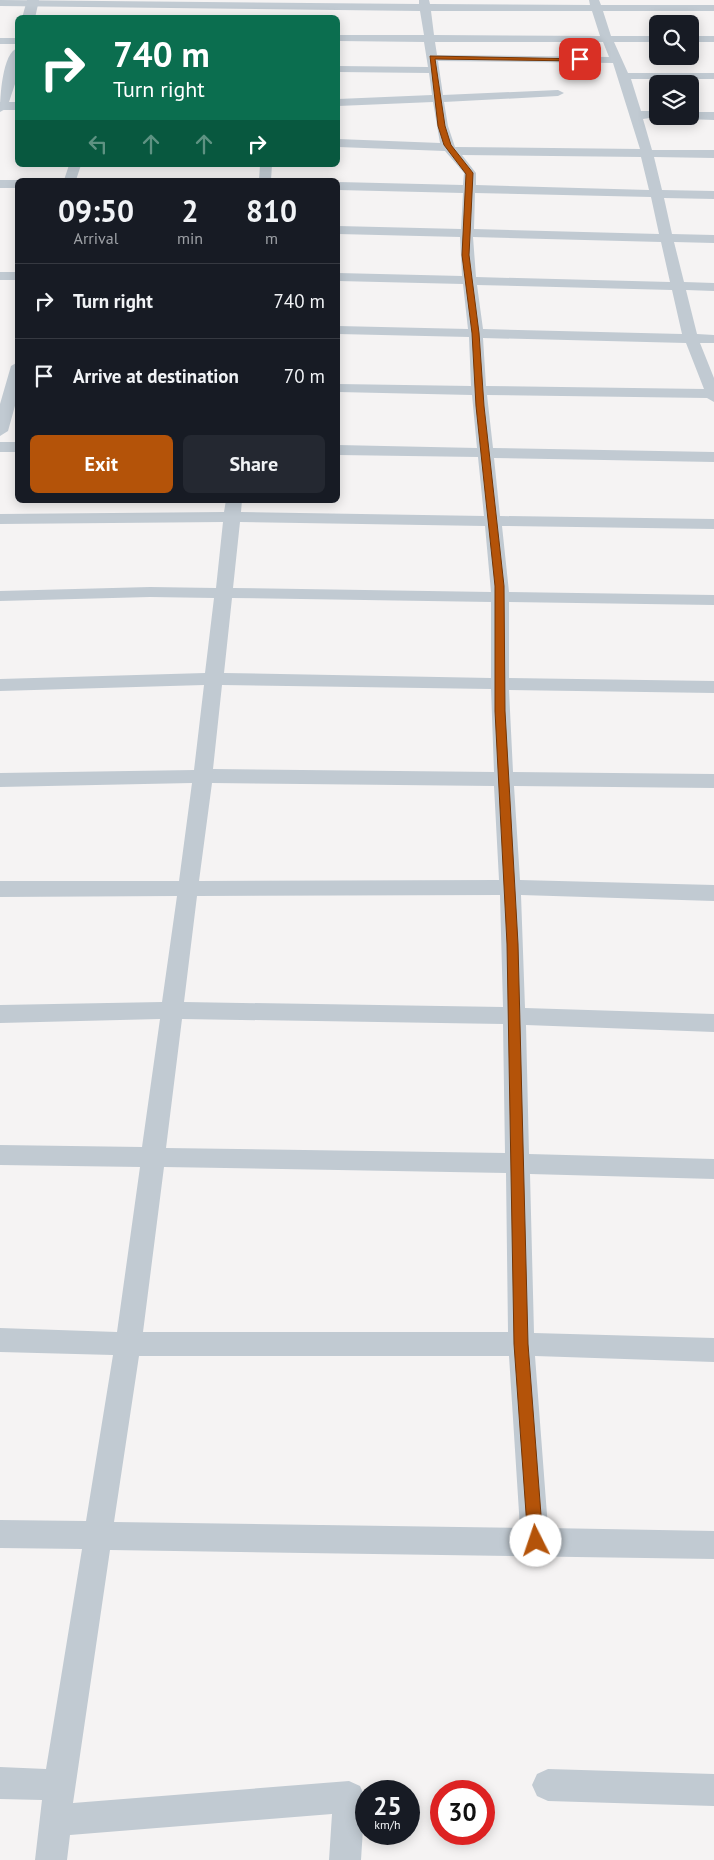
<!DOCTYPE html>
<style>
:root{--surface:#171b24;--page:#242831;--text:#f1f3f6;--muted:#9ea1a6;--line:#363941;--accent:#b45309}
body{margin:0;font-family:"PT Sans",sans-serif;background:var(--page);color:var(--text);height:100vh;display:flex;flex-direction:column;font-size:19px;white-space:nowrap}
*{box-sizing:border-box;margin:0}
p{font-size:16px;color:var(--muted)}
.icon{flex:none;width:28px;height:28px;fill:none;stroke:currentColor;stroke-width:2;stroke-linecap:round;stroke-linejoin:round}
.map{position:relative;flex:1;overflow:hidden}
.side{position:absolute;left:15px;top:178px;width:325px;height:325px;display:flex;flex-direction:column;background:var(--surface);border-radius:8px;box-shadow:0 2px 12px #0003}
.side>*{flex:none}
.guide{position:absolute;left:15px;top:15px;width:325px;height:152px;border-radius:8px;box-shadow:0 2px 12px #0003;background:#0b6e4f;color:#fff;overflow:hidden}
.controls{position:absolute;left:649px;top:15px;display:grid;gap:10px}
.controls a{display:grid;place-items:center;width:50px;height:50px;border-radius:8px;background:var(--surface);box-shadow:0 2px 12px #0003;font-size:25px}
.speed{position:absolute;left:355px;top:1780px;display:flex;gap:10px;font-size:25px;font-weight:700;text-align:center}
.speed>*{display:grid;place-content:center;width:65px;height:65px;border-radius:50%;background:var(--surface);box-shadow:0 2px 12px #0003;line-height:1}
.speed small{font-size:12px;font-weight:400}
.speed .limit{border:8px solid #d22;background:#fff;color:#111}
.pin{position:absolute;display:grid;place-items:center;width:42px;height:42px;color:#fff;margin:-21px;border-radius:10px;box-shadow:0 2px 8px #0006}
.me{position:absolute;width:55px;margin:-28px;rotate:356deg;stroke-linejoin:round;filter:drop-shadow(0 0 4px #0008)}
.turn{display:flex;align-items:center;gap:18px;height:105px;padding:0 15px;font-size:22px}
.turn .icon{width:65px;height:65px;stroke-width:2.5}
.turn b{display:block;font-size:35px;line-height:42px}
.lanes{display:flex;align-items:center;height:48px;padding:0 15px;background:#0003;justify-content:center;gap:25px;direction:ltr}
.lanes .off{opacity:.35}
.eta{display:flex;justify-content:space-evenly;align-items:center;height:85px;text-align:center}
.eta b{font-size:30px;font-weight:600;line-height:35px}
.action{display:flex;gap:10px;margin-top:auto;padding:10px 15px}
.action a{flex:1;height:58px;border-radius:8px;background:var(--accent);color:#fff;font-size:20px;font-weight:600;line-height:58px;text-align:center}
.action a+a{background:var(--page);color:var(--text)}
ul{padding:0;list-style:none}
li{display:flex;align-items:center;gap:15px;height:75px;padding:0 15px;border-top:1px solid var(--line)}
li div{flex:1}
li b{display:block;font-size:19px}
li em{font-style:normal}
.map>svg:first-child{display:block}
</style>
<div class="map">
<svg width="714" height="1860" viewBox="0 0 714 1860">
<rect width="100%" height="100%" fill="#f5f3f3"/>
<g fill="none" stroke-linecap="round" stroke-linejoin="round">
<path fill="#c1cad2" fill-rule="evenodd" d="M0,0L419,4V0H429L430,4L590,5L589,0H599L601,5H714V11H603L611,36H658V42H614L628,73H714V79H631L641,111H658V116H663L643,119L652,150H714V158L654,157L662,190L714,191V199L664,198L672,234L714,235V243L674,242L684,282L714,283V291L686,290L697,334L714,335V343H700L714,378V402L707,398L487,395L493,448L714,452V462L494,458L500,516L714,519V529L502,526L509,592L714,595V605L509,602V678L714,681V693L509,690L513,772L714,774V788L514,786L520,880L714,885V901L521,895L525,1008L714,1014V1032L526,1025L529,1154L714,1159V1179L530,1174L534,1333L714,1338V1362L535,1356L548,1528L714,1531V1559L110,1550L73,1803L349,1781L360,1786L365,1797L361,1860H329L332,1814L70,1835L67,1860H35L42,1800L0,1799V1767L46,1769L82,1549L0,1548V1520L86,1521L113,1355L0,1352V1328L117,1332L140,1167L0,1165V1145L142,1147L160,1019L0,1023V1005L162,1002L177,896L0,897V881H179L192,783L0,787V773L194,770L204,685L0,691V679L205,673L214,598L150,597L0,601V591L150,587L216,588L223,522L0,524V514L224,512L226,500H242L241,512L484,516L478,457L338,455V445L477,448L472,395L338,392V384L471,386L469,337L338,334V326L468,329L463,284L338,281V273L462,276L460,237L338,234V226L461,229L463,193L338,190V182L463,185L464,173L445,151L338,147V139L440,143L433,102L338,106V99L432,95L429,73L338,72V66L428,67L424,42L338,41V35H424L420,11L0,6ZM431,11H592L600,36L434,35ZM435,42H603L609,57L437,55ZM438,61L613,63L640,149L455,147L448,126L444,102L558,96L564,93L558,90L443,95ZM462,155L641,157L649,190L476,185V173ZM475,193L651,197L659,234L474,229ZM473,237L661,242L670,282L476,277ZM477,285L672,290L682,334L483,329ZM483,338L686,343L704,389L486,386ZM240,522L485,526L491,592L233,588ZM232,598L491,602V678L224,673ZM222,685L491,689L494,772L213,769ZM212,783L494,786L499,880L199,881ZM500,895L503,1007L184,1002L197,896ZM182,1019L503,1024L505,1153L166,1148ZM164,1167L506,1173L508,1332H143ZM139,1356H509L520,1528L114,1522Z
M690,36H714V42H690Z
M0,38H18V44H0Z
M0,102H18V110H0Z
M690,112H714V120L686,119L684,116H690Z
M69,165H81L76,180H64Z
M260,165H272L271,180H259Z
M0,180H18V188H0Z
M0,272H18V280H0Z
M18,362V395L8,431L0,436V404L11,366Z
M0,442H18V452H0Z
M548,1769L714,1774V1806L548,1801L537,1796L532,1785L537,1774Z"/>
<path fill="#c1cad2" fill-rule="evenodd" d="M27,0H39L35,18H22Z
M18,48V75L7,108L0,112C0,99 2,52 18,48Z"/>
</g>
<path fill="#b45309" stroke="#753606" d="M430,56L583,59L580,61L435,59L445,126L451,145L473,173L469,255L479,333L484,406L504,586L505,711L518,944L528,1344L543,1541L541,1546L536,1548L530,1546L528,1541L514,1344L507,944L495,711V586L476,406L472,333L462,255L466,174L444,145L438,126Z"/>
</svg>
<div class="controls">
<a><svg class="icon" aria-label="search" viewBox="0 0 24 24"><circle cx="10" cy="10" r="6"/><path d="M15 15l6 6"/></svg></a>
<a><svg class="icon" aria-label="layers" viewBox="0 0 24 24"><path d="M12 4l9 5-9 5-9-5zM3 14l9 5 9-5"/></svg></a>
</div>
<div class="speed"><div>25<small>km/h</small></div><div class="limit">30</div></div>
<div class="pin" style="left:580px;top:59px;background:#d93025"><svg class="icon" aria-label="arrive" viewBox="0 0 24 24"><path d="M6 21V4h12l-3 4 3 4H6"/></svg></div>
<svg class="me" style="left:536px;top:1541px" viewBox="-20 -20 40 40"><circle r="19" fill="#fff"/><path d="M0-13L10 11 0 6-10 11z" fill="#b45309"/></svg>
<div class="guide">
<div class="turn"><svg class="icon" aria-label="right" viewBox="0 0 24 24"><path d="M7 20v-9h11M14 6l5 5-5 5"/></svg><div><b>740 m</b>Turn right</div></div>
<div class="lanes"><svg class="icon off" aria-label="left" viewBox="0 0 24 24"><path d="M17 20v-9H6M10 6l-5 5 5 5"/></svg><svg class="icon off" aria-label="ahead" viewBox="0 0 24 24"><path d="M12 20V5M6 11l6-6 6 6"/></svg><svg class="icon off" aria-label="ahead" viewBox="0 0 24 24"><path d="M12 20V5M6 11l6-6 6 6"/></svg><svg class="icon" aria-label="right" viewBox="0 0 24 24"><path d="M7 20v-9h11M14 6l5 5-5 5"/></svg></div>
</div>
<section class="side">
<div class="eta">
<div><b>09:50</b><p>Arrival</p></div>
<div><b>2</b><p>min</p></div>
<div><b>810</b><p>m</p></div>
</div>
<ul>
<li><svg class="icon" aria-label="right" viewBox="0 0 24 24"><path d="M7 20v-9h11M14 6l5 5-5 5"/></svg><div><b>Turn right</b></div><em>740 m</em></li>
<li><svg class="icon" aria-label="arrive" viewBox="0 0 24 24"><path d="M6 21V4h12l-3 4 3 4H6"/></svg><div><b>Arrive at destination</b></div><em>70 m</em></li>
</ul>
<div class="action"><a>Exit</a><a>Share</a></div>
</section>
</div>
